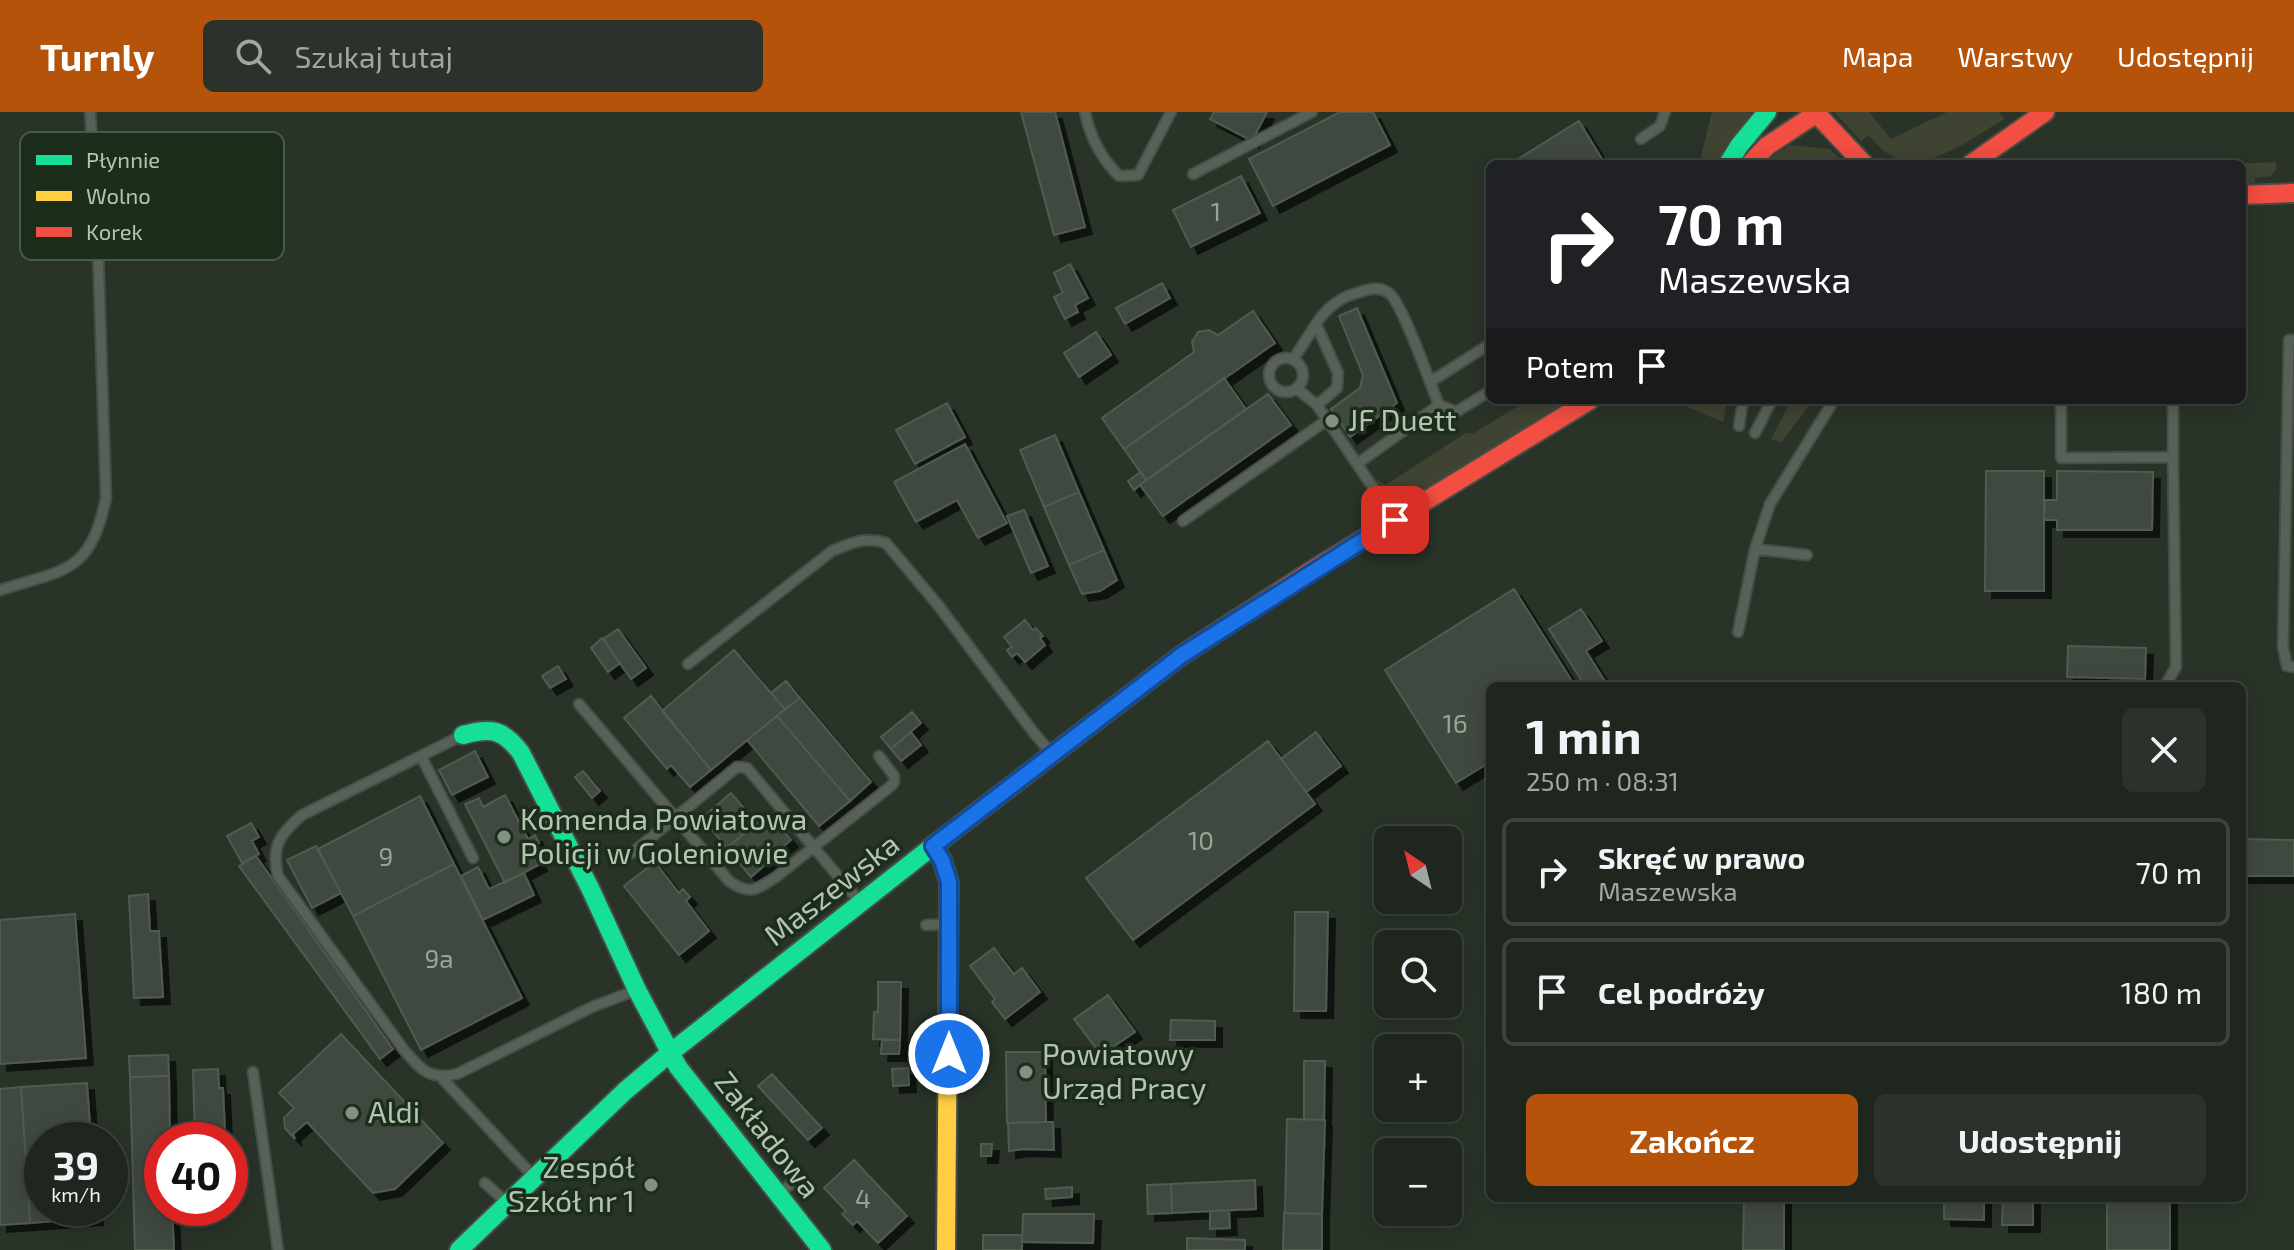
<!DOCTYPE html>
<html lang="pl">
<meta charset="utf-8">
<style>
:root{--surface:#1f261e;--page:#2c322b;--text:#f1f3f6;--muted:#a1a5a4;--line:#3c433c;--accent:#b45309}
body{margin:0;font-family:"Exo 2",sans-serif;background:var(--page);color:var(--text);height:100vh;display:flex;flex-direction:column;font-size:30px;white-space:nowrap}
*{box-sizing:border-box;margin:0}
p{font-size:26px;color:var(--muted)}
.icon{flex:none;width:44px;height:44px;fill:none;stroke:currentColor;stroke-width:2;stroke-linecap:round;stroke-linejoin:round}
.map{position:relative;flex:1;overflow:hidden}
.panel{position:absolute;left:1486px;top:570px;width:760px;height:520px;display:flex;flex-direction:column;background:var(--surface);border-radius:12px;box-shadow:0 4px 20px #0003,0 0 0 2px var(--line)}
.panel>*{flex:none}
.banner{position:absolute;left:1486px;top:48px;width:760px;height:244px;border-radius:12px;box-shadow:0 4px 20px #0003,0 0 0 2px var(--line);background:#202124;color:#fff;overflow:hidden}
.needle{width:52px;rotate:325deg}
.fabs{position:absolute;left:1374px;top:714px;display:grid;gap:16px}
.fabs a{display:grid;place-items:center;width:88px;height:88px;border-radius:12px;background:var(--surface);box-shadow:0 4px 20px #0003,0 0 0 2px var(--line);font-size:40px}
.speed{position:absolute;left:24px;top:1010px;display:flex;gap:16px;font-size:40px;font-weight:700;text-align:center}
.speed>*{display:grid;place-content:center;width:104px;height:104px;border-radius:50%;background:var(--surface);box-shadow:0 4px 20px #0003,0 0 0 2px var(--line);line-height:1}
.speed small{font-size:20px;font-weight:400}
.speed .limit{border:12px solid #d22;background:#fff;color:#111}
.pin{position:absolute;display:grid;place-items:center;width:68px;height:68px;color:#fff;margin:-34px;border-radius:16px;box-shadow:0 4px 12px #0006}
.me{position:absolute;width:88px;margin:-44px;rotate:0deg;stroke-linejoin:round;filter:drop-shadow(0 0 6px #0008)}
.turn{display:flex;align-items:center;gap:28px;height:168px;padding:0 40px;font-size:36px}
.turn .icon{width:104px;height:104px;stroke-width:2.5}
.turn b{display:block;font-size:56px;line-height:68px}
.then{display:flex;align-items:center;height:76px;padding:0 40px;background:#0003;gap:16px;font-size:30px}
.round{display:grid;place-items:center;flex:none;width:84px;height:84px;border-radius:12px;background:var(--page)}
.head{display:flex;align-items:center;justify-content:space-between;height:136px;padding:0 40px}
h1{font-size:48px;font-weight:700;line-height:60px}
.button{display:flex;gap:16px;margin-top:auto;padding:16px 40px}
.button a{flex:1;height:92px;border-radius:12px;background:var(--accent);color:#fff;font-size:32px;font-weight:700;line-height:92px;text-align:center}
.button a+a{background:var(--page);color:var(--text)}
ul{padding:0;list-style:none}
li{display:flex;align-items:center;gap:24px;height:108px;margin:0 16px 12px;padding:0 24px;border:4px solid var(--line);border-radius:12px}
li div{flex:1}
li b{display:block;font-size:30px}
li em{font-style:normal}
header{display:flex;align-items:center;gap:48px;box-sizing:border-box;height:112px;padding:0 40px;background:var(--accent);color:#fff}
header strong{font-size:38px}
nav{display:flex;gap:44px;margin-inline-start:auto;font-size:28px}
.search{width:560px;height:72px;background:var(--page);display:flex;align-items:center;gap:20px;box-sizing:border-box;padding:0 28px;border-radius:12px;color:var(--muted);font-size:30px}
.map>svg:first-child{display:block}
</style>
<header>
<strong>Turnly</strong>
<div class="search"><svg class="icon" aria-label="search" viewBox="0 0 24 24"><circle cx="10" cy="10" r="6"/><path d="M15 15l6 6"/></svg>Szukaj tutaj</div>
<nav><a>Mapa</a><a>Warstwy</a><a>Udostępnij</a></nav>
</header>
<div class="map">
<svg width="2294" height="1138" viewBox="0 0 2294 1138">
<defs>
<filter id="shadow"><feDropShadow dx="7" dy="7" stdDeviation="0" flood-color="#0009"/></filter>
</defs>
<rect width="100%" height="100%" fill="#293328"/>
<path fill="#3f4331" d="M1712,0H1752L1720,52H1699Z
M1834,0H1869L1891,27L1947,0H1999L2004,7C1962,32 1908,78 1869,23L1861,29Z
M1790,33L1830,37L1842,48L1841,52H1761Z
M2276,50V57L2271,64L2255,66V71L2242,73V52H2230Z
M1528,288H1569L1424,379C1405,385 1387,385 1375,366L1385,373L1466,321H1474Z
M1670,288L1727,289L1723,310Z
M1791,288H1813L1781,331L1771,327Z"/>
<path fill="#40493f" stroke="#505b50" stroke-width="2" filter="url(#shadow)" d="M1021,0H1055L1085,115L1054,123Z
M1214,0H1267L1252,29L1210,7Z
M1340,0H1373L1390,33L1273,94L1249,47Z
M1579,9L1605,52H1510Z
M1241,64L1260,101L1191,135L1173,98Z
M1070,152L1088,186L1075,193L1078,200L1065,207L1054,185L1063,181L1054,161Z
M1162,171L1170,186L1125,212L1116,196Z
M1357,196L1397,291L1350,325L1331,297L1360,276L1363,263L1339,204Z
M1253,199L1275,231L1124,337L1102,306L1194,240L1192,230L1198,220L1209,218L1218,223Z
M1096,220L1111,243L1079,265L1064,241Z
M1224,266L1246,297L1146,368L1124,337Z
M1268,282L1291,313L1163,404L1140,373Z
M947,291L965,325L915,352L896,318Z
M1055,323L1079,380L1044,395L1020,338Z
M965,332L1007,411L978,426L957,388L916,410L894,370Z
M1986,359H2044V479H1985Z
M2057,359L2153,360L2152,418H2057V408H2044L2045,388H2057Z
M1141,360L1146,368L1134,378L1128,369Z
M1079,380L1104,438L1069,453L1044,395Z
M1024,398L1048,454L1031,461L1007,404Z
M1104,438L1117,468L1100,479L1082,482L1069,453Z
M1514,477L1575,574H1490V650L1456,671L1385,558Z
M1581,497L1602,529L1586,539L1608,574H1585L1549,517Z
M1025,508L1033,518L1036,516L1043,524L1040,526L1045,533L1025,550L1017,541L1012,545L1007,538L1012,535L1004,525Z
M618,517L646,556L631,567L603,527Z
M602,526L620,551L608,560L591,536Z
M2068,534L2146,536L2145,567L2067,565Z
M734,538L785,597L711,658L662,599Z
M558,554L566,567L550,576L542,564Z
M786,569L800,586L785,597L771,581Z
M651,584L711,658L690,675L671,653L667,657L624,606Z
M800,586L871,670L850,689L777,604Z
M912,600L921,611L891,637L881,625Z
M777,604L850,689L819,714L747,628Z
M911,620L921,633L901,649L891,637Z
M1316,620L1341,654L1306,680L1281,647Z
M1268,629L1315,692L1133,828L1086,766Z
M475,639L488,665L452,683L439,658Z
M583,659L600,679L592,686L575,665Z
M731,681L757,711L727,736L702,706Z
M505,683L528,727L535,723L539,731L531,735L540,752L505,771L465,692L479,686L483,695Z
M420,684L454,752L353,804L318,737Z
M774,708L791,728L779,738L780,740L751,765L727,736L757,711L762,718Z
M251,711L259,725L252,729L259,742L242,751L227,724Z
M2242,727L2294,728V764H2242Z
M316,734L341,781L312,796L287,748Z
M256,744L393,937L380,947L239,754Z
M655,750L679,781L683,777L690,785L686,789L709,819L679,843L624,774Z
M454,752L522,886L421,938L353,804Z
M478,755L489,777L524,761L534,783L483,808L461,764Z
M148,782L150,819H159L163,885L134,886L129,784Z
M1295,800H1328L1326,899H1294Z
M75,802L86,946L0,952V808Z
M994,836L1014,862L1022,856L1040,880L1005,907L992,890L995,887L970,854Z
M878,870H901L900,928L873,927L874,900H878Z
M1108,883L1135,920L1101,943L1074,907Z
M1171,908L1215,909V928H1170Z
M341,922L443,1031L395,1077L373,1081L307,1010L293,1022L295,1027L285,1016L284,1006L294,996L279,981Z
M882,928H900L899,942H881Z
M1006,940H1045L1046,1010L1007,1011Z
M168,943L169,964L130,965L129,944Z
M1304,949H1325L1324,1008L1304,1007Z
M908,956L909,973L893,974L892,957Z
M218,957L219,976H223L225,1020H221V1028H195L193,958Z
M772,962L822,1016L808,1028L758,974Z
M169,964L170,1028H162V1096H172L174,1138H135L130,965Z
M87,971L91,1028H42V1096H96V1106L30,1111L21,975Z
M21,975L30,1111L0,1113V977Z
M1287,1007L1325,1008L1322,1102L1285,1101Z
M1046,1010H1053L1054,1038L1023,1037L1009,1039L1008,1011Z
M981,1032H992L991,1044H981Z
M854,1048L907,1104L878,1131L857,1109L853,1113L842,1102L846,1099L824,1076Z
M1255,1068L1256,1097L1172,1101L1171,1072Z
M1171,1072L1172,1101L1148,1102L1147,1073Z
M1072,1075V1085L1046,1087L1045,1077Z
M1744,1086H1784V1138H1743Z
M1944,1086H1984V1108L1944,1107Z
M2003,1086H2033V1113H2002Z
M2107,1086H2170V1138H2107Z
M1210,1099H1229L1230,1116L1210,1117Z
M1284,1101L1322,1102V1138H1283Z
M1023,1102H1094L1093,1131L1022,1130Z
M983,1123H1022V1138H983Z
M1187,1126L1245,1128V1138H1187Z"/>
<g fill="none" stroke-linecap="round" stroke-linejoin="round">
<g stroke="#464d45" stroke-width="13">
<path id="lane" d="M1085,0C1090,25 1101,46 1119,64L1138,63L1171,0
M1641,27L1660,14L1665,0
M1193,62L1312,0
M2294,228H2289L2283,535L2287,554L2294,555
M1269 263a17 17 0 1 1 34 0a17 17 0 1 1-34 0Z
M1293,248L1316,212
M1430,270L1490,232
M1296,276L1317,293
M2061,288V346L2173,345V288
M1439,293L1456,300L1490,279
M1739,314L1743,288
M1755,321L1772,288
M1357,352L1439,293C1431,274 1402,190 1389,181C1380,174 1370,177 1360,180C1340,185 1327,195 1316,212L1338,261L1337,276L1317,293L1393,405
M1183,409L1327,308
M1755,437L1807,443
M0,478C67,457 90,461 106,386L96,77L90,0
M1738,520L1755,437L1770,392L1834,288
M688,552L832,439C851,431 866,424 886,431L938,493L1034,621L1052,642
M2165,574L2176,555L2173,345
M579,592L729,769C750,784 757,777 776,765L891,674L894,670V664L879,644
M463,623L302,703C280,722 271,734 278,764L404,938C422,958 428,968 457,962L592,895L634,879
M421,644L473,746
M632,741L737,655L747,656L859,789
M926,813L947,812
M253,960L278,1138
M441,965L532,1063
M485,1071L505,1089
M780,1081L799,1065"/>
</g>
<g stroke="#464d45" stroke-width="22">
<path id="fast" d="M1728,52L1739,34L1767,0
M463,623C491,615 503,617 521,641L590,776L637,878L678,955L822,1138
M459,1138L625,979L670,941L933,734L1182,543L1214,522"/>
</g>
<g stroke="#464d45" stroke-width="22">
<path id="slow" d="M933,734L942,748L949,770L946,1138"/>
</g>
<g stroke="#464d45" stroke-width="22">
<path id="jam" d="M1815,0L1864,52
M1750,52L1767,34L1817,1
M1971,52L2045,0
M2242,83L2294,81
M1214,522L1308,461L1590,288"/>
</g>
<use href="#lane" stroke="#586158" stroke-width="9"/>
<use href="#fast" stroke="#16e098" stroke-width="18"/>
<use href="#slow" stroke="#ffcf43" stroke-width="18"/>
<use href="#jam" stroke="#f24e42" stroke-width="18"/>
</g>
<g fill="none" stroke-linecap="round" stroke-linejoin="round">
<g stroke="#114b97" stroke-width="20">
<path id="route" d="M949,942V770L942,748L933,734L1182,543L1395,408"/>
</g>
<use href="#route" stroke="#1a73e8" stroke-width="14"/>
</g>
<g fill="#839182" stroke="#1d2d1c" stroke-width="3">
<circle cx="1332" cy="309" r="8"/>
<circle cx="504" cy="725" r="8"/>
<circle cx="1026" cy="960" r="8"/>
<circle cx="352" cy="1001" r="8"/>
<circle cx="651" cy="1073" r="8"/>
</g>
<g text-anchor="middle" stroke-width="7" stroke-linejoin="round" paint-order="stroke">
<g font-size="26" fill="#96a595">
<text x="1216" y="109">1</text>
<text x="1455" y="621">16</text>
<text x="1201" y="738">10</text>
<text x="386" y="754">9</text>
<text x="439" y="856">9a</text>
<text x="863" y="1096">4</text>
</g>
<g font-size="30" fill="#b3c4b2" stroke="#1d2d1c" text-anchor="start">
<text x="1348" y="319">JF Duett</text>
<text x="520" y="718">Komenda Powiatowa<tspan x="520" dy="34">Policji w Goleniowie</tspan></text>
<text x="1042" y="953">Powiatowy<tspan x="1042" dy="34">Urząd Pracy</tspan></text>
<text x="368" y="1011">Aldi</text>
<text x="635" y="1066" text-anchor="end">Zespół<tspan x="635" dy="34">Szkół nr 1</tspan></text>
</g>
<g font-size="30" fill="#b3c4b2" stroke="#1d2d1c">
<text transform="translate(832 778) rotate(-38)" y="10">Maszewska</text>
<text transform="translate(767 1023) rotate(52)" y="10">Zakładowa</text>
</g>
</g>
<rect x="20" y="20" width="264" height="128" rx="12" fill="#1d2d1c" stroke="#4a5a49" stroke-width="2"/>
<rect x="36" y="43" width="36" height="10" fill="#16e098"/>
<rect x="36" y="79" width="36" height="10" fill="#ffcf43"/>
<rect x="36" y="115" width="36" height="10" fill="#f24e42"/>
<g font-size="22" fill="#b3c4b2">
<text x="86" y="56">Płynnie</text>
<text x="86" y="92">Wolno</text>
<text x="86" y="128">Korek</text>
</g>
</svg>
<div class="fabs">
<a><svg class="needle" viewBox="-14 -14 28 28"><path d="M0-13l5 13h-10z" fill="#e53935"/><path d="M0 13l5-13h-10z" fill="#a1a5a4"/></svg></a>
<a><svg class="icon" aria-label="search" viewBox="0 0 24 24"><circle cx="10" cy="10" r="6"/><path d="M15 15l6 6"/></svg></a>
<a>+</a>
<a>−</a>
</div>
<div class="speed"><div>39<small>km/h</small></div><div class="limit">40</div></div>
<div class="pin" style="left:1395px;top:408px;background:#d93025"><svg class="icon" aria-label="arrive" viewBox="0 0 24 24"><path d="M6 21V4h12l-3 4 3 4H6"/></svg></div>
<svg class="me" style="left:949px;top:942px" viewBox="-20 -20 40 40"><circle r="17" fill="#1a73e8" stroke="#fff" stroke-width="3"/><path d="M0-11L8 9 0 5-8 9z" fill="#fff"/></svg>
<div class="banner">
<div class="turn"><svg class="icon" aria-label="right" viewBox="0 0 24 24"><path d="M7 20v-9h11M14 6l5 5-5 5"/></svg><div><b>70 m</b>Maszewska</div></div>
<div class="then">Potem<svg class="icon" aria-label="arrive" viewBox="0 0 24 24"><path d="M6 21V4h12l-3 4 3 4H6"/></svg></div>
</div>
<section class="panel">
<div class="head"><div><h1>1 min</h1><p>250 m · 08:31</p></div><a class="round"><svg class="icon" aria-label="close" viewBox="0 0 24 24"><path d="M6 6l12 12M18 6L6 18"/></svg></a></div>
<ul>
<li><svg class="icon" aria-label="right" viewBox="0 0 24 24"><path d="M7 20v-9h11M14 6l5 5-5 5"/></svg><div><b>Skręć w prawo</b><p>Maszewska</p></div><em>70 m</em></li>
<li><svg class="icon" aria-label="arrive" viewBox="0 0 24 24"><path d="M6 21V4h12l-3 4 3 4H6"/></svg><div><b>Cel podróży</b></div><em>180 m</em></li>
</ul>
<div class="button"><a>Zakończ</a><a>Udostępnij</a></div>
</section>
</div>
